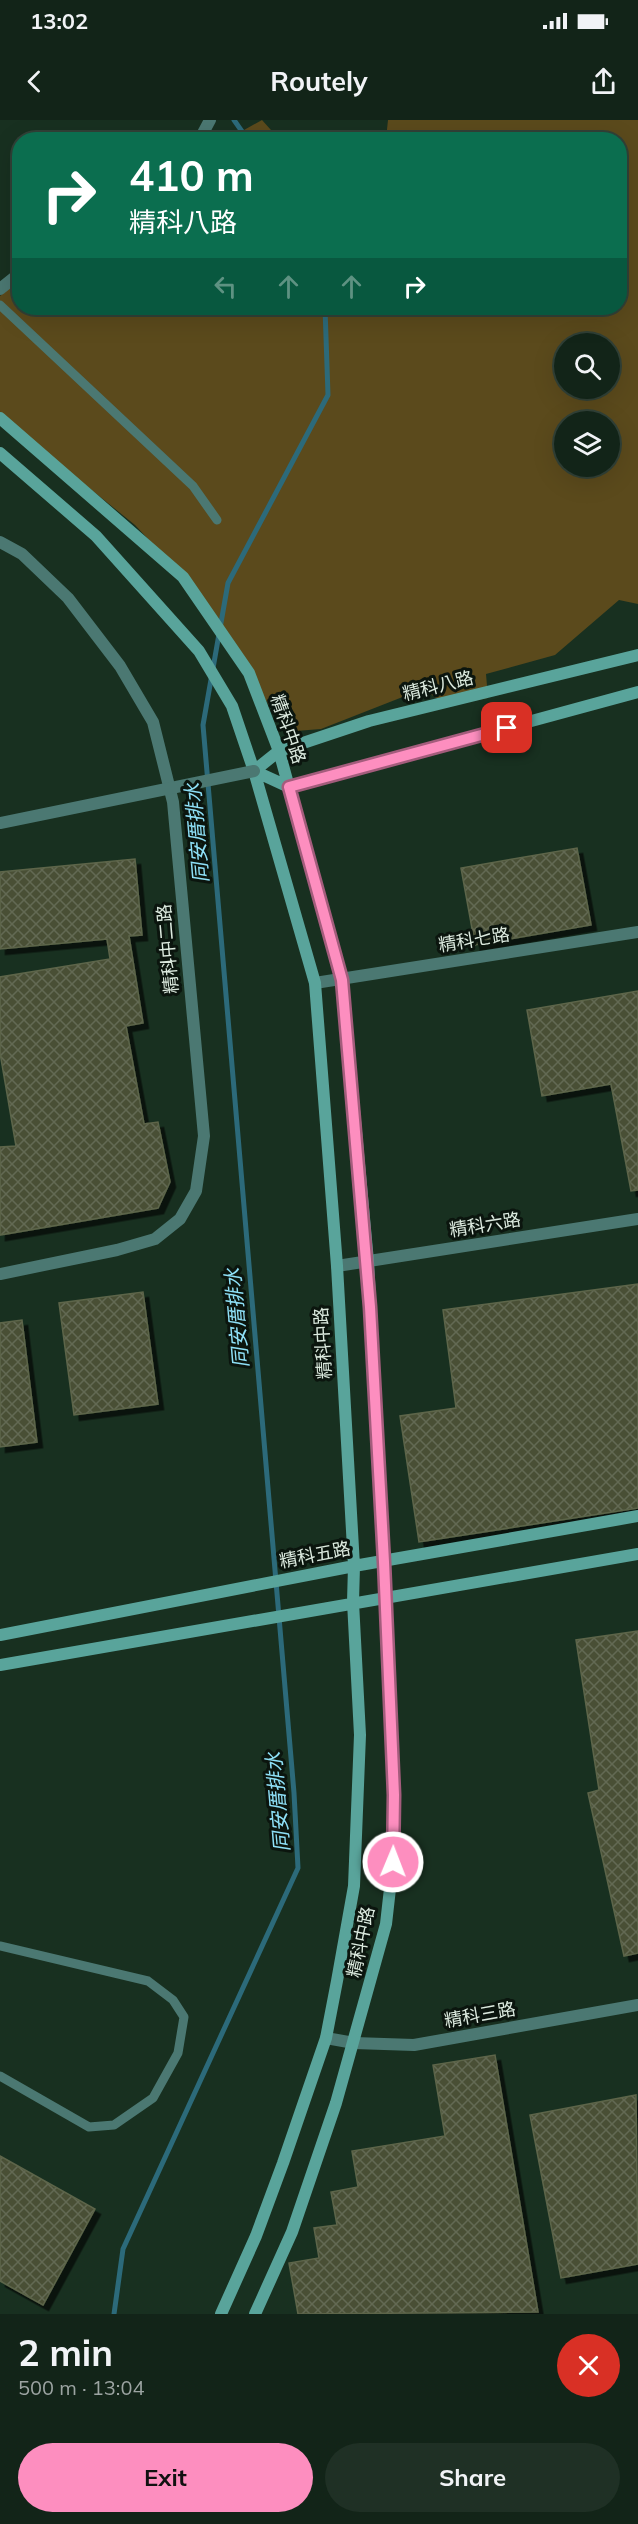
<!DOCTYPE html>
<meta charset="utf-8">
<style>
:root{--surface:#122418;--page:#1f3025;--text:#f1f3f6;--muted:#9ca4a2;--line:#314137;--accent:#fd8ebf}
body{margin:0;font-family:Mulish,"Noto Sans TC",sans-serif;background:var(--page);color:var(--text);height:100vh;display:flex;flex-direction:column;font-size:22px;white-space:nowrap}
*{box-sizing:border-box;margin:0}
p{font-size:20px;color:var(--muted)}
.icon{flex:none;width:33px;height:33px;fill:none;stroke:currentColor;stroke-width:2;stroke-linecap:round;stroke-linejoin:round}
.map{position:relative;height:2194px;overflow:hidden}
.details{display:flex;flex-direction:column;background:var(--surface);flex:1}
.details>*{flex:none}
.hud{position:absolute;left:12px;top:12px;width:615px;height:183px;border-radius:24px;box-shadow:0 6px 24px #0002,0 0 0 2px var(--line);background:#0b6e4f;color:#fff;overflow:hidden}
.controls{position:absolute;left:554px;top:213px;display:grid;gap:12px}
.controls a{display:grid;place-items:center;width:66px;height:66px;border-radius:50%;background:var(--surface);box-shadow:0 6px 24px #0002,0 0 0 2px var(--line);font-size:30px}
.pin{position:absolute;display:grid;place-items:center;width:51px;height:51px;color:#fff;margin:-26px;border-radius:12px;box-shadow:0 3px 9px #0006}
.me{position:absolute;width:66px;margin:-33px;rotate:1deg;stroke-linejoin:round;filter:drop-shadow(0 0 4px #0008)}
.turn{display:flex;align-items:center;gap:21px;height:126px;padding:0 18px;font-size:27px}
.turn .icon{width:78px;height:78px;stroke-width:2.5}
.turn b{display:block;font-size:42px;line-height:51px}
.lanes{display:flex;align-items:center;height:57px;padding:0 18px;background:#0003;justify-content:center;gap:30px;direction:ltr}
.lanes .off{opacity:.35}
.round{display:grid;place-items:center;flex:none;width:63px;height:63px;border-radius:32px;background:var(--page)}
.head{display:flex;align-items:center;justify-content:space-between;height:102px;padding:0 18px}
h1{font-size:36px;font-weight:700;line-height:45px}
.action{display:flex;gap:12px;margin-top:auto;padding:12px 18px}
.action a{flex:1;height:69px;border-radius:36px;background:var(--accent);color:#111;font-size:24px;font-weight:700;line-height:69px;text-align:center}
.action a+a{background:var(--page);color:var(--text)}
.status{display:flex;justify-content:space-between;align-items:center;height:42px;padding:0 30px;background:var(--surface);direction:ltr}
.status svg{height:16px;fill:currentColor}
header{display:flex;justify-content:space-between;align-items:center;height:78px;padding:0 18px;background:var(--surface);font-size:27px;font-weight:700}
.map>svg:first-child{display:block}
</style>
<div class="status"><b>13:02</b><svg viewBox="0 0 49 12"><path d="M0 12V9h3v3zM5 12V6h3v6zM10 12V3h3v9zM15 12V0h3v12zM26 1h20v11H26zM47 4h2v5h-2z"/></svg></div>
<header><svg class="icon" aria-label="back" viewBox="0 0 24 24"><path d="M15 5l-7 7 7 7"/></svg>Routely<svg class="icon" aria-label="share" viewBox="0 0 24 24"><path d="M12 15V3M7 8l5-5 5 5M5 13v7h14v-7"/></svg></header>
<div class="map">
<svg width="638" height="2194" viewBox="0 0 638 2194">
<defs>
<pattern id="building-cross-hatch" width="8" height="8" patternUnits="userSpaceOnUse" patternTransform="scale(1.5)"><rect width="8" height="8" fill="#495036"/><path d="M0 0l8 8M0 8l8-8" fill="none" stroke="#636953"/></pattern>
<filter id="shadow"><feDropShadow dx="5.5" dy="5.5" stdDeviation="0" flood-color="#0009"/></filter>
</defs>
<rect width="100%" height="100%" fill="#183020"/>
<path fill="#5b4a1c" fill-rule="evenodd" d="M262,0L279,19H228Z
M388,0H638V484L619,480L555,535L486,554L488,578L448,586L423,569L321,609L296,611L282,603L163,435L135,405L0,296V176L19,158L20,188H620V20L386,19ZM564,224H609V268H564ZM564,302H609V346H564Z"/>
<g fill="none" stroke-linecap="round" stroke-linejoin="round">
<path stroke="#2c6a7a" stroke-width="5" d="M234,0L248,20
M114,2194L123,2129L298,1748L294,1673L203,605L228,463L328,275L325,188"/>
</g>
<path fill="url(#building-cross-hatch)" stroke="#5d654a" stroke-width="1.5" filter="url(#shadow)" d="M577,728L591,805L475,825L461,748Z
M135,739L142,815L129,816L143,903L126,906L144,1004L158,1002L170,1062L158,1088L0,1115V1027L16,1026L0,933V857L110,839L107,819L0,829V752Z
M638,871V1070L631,1071L611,964L542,976L527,890Z
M638,1164V1388L419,1422L400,1296L456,1288L443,1190Z
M143,1172L158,1284L74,1295L59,1183Z
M22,1200L37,1322L0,1327V1203Z
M638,1511V1833L624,1836L588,1673L599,1670L576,1520Z
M495,1935L538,2192L298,2194L289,2143L319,2138L314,2108L337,2105L331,2072L358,2067L352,2031L445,2016L433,1945Z
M636,1975L638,2144L561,2158L530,1995Z
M0,2036L95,2089L43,2185L0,2161Z"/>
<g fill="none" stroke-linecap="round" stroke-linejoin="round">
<path stroke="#4b7872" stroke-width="9" d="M0,185L193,366L217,400
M0,1826L148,1861L173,1880L184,1897L178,1933L153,1978L114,2005L89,2007L0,1956"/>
<path stroke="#4b7872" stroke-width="12" d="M196,20L202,15L210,0
M0,169L20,153
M0,422L22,434L68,478L120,546L153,602L173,682L204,1016L196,1071L180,1099L155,1119L117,1130L0,1154
M315,863L638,812
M337,1146L638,1099
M326,1918L354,1923L414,1925L638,1885"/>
<path stroke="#59a49b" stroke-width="12" d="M0,298L183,457L249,553L279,631L342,860L368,1141L384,1442L394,1675L393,1742L386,1804L336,1983L292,2112L255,2194
M0,333L96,416L199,531L232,586L254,651L315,863L337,1146L354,1446L353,1482L360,1615L354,1766L337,1861L326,1918L283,2043L256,2116L221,2194
M254,651L279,631L369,601L638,535
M254,651L289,667L638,572
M0,1515L354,1446L638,1396
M0,1545L638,1434"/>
<path stroke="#4b7872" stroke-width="12" d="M0,703L254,651"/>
</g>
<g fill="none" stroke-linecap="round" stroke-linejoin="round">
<g stroke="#a45c7c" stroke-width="15">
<path id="route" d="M393,1742L394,1675L384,1442L370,1187L342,860L289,667L507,608"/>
</g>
<use href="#route" stroke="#fd8ebf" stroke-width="10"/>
</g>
<g text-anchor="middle" stroke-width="6" stroke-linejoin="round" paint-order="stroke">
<g font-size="18" fill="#dceadf" stroke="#0b150e">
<text transform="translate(438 566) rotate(-14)" y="6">精科八路</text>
<text transform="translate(288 609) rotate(71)" y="6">精科中路</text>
<text transform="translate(474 820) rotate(-9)" y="6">精科七路</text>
<text transform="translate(168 829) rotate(-95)" y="6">精科中二路</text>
<text transform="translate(485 1105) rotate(-9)" y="6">精科六路</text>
<text transform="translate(323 1223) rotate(-93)" y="6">精科中路</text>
<text transform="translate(315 1435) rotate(-11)" y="6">精科五路</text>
<text transform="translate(361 1822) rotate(-78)" y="6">精科中路</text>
<text transform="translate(480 1895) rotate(-10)" y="6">精科三路</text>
</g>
<g font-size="20" font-style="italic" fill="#8ee0f7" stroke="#0b150e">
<text transform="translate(197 713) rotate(-95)" y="7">同安厝排水</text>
<text transform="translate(237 1198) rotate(-95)" y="7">同安厝排水</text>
<text transform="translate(278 1682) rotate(-95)" y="7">同安厝排水</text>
</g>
</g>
</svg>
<div class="controls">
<a><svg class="icon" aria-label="search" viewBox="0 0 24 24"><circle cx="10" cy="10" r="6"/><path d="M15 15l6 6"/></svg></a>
<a><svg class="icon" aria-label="layers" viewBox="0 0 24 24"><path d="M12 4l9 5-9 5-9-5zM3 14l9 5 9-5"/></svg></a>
</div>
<div class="pin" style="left:507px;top:608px;background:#d93025"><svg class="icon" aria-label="arrive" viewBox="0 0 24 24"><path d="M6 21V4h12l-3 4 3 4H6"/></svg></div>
<svg class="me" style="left:393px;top:1742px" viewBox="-20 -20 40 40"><circle r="17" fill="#fd8ebf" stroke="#fff" stroke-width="3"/><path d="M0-11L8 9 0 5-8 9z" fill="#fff"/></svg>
<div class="hud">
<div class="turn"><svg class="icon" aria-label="right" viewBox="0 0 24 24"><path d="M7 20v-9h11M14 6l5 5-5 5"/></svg><div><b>410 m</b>精科八路</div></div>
<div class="lanes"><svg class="icon off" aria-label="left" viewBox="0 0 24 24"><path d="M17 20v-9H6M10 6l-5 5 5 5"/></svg><svg class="icon off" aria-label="ahead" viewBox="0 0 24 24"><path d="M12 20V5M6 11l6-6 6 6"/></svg><svg class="icon off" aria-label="ahead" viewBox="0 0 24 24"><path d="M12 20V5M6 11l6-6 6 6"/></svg><svg class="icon" aria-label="right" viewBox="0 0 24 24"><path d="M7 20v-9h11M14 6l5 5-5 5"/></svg></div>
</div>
</div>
<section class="details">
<div class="head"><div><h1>2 min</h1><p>500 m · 13:04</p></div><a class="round" style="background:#d93025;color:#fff"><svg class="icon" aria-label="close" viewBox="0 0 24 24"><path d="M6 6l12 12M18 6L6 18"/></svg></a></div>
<div class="action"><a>Exit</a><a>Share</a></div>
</section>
